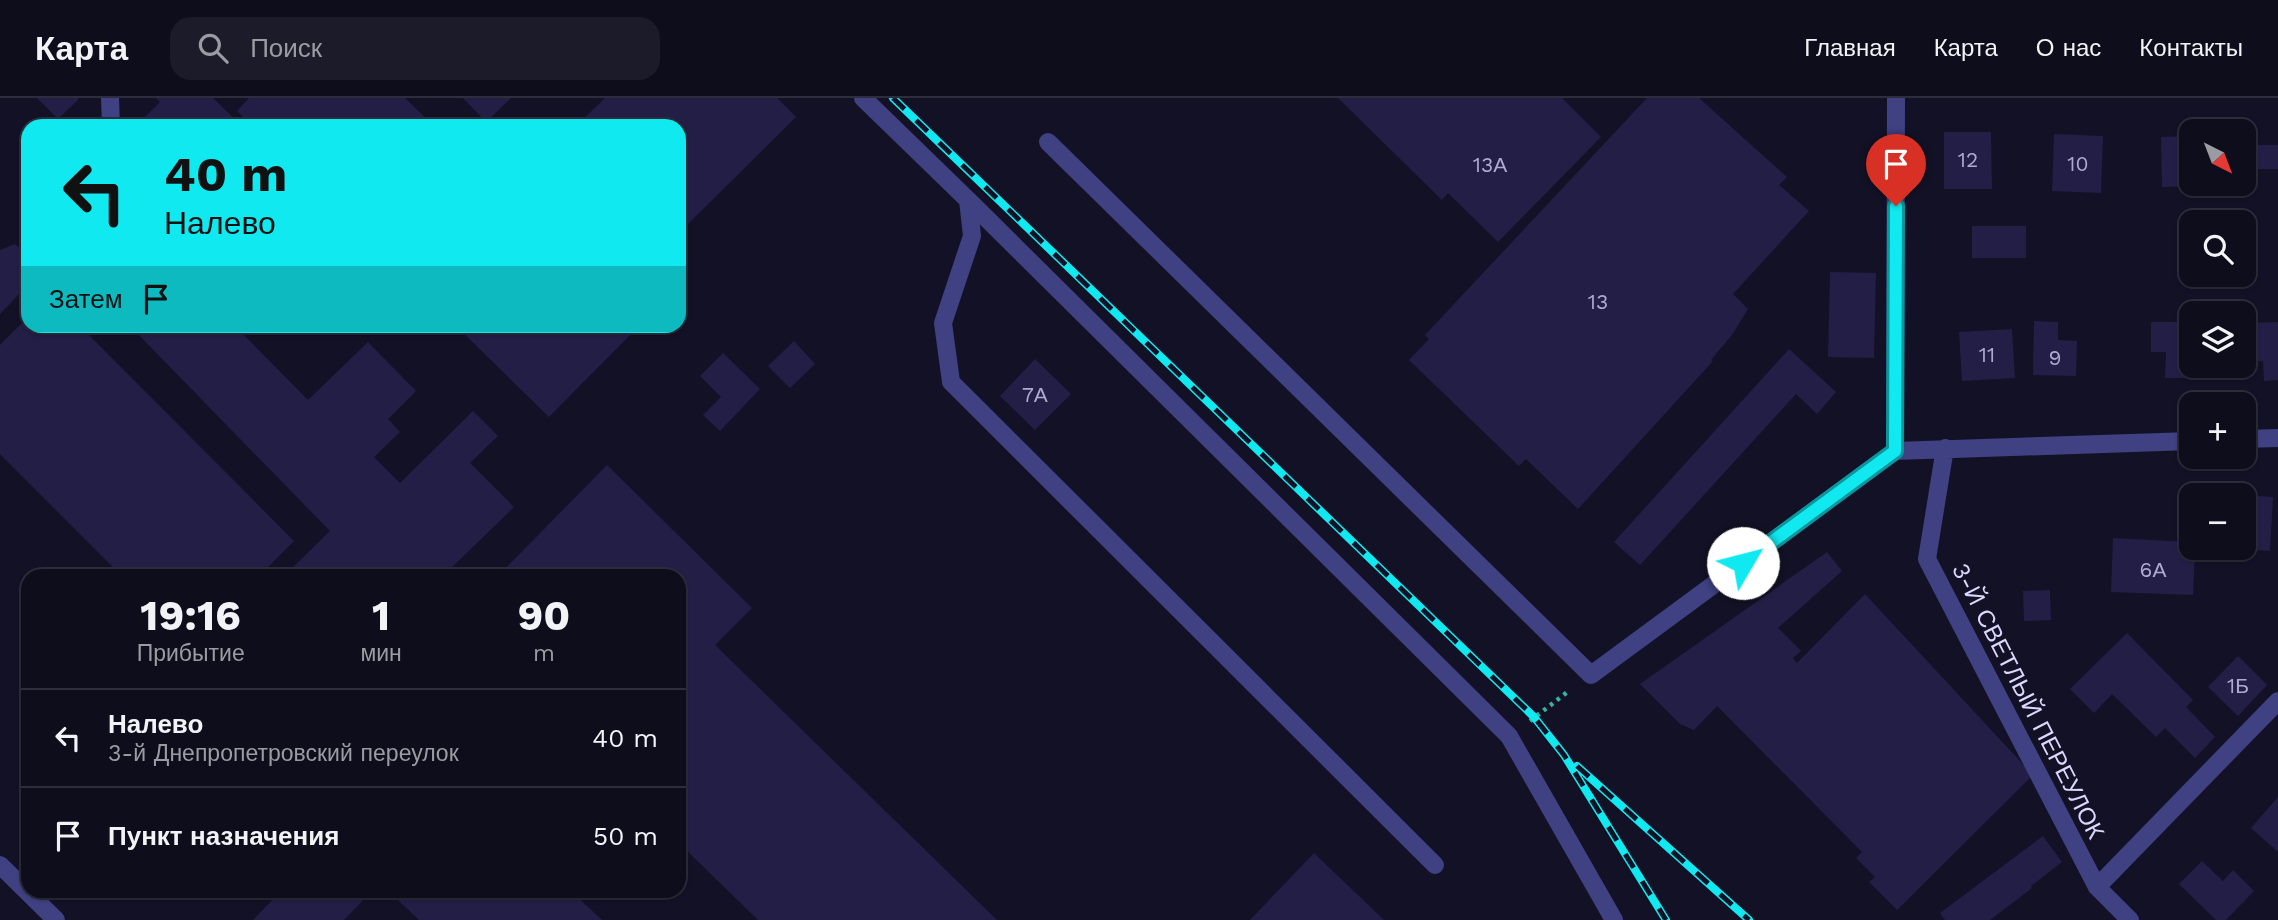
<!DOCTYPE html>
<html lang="ru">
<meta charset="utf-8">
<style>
:root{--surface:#0e0d1c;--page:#1c1b29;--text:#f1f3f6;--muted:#9b9ca3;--line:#2e2d3b}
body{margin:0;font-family:"Work Sans",sans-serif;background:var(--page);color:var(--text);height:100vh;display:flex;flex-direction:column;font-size:26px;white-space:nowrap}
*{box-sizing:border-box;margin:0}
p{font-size:23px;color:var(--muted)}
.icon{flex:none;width:38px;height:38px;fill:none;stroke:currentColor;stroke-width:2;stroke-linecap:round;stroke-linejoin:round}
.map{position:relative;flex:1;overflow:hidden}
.details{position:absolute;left:21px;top:471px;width:665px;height:329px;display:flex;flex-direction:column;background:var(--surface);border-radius:21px;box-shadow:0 2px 5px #0004,0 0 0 2px var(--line)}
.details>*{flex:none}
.banner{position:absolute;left:21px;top:21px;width:665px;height:214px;border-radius:21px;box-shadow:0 2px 5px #0004,0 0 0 2px var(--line);background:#10e9f0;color:#111;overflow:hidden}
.needle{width:46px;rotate:138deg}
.buttons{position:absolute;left:2179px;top:21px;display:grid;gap:14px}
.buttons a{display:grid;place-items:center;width:77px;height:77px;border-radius:14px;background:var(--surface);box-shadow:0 2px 5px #0004,0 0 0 2px var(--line);font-size:35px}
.pin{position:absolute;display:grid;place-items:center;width:60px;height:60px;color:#fff;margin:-72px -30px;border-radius:50% 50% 50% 0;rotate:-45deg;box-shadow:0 0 7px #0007}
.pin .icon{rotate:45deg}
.me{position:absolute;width:77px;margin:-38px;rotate:53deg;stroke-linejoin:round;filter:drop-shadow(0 0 5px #0008)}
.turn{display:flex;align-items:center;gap:24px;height:147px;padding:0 28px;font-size:32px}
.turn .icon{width:91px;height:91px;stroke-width:2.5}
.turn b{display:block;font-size:49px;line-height:60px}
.then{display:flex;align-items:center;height:66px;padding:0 28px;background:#0003;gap:14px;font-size:26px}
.eta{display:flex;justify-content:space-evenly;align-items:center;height:119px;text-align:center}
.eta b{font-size:42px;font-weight:700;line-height:49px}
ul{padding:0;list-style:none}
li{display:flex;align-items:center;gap:21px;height:98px;padding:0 28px;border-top:2px solid var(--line)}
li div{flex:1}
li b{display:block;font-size:26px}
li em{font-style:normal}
header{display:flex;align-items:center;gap:42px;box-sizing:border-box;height:98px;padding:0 35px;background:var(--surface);border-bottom:2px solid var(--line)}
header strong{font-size:33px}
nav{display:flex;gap:38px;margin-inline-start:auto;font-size:24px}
.search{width:490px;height:63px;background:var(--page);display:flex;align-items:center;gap:18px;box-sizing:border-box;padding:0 24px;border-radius:21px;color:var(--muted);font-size:26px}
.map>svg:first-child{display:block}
</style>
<header>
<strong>Карта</strong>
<div class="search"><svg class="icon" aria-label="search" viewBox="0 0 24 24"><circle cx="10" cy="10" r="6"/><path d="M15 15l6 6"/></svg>Поиск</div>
<nav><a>Главная</a><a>Карта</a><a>О нас</a><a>Контакты</a></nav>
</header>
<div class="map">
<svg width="2278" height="822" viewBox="0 0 2278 822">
<rect width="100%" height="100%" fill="#131126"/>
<path fill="#231e46" d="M37,0H78V2L58,21Z
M156,0H213L242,28H136L160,4Z
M249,0H405L434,28H252L237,13Z
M463,0H511L486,24Z
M605,0H777L796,19L679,135V28H576Z
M1338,0H1562L1601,39L1498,144L1448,95L1442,102Z
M1647,0H1699L1787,79L1779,87L1809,113L1733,196L1748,211L1732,237L1711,262L1713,263L1578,411L1526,361L1519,368L1409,262L1429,241L1425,237Z
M1944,34H1991L1992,91H1944Z
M2054,36L2103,38L2101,95L2052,93Z
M2191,38V86H2205V88L2162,89L2161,39Z
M2249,47H2278V71H2249Z
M1972,128H2026V160H1972Z
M15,146L22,152L28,146V187L0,216V152Z
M1830,174L1876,175L1874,260L1828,259Z
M28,219V228H80L294,443L259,478H122L0,356V247Z
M2034,223L2058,224V242L2077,243L2076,278L2033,277Z
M2151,224H2191V268H2196V280H2165L2166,254H2151Z
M2278,224V282L2264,283L2263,263L2248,264L2246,225Z
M130,228H235L308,302L368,244L416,293L388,321L400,334L374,359L400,385L473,313L498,338L470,365L514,409L443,478H284L330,433Z
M456,228H639L549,319Z
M2012,231L2015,280L1962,283L1959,234Z
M794,243L815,266L790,290L768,268Z
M1789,251L1836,294L1817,316L1796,296L1640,467L1614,444Z
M723,255L760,291L720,333L703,317L721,299L700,278Z
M1035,261L1071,296L1035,332L1000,298Z
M607,367L752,510L715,547L997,822H758L679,745V478H498Z
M2244,397L2273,399L2270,453L2244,451Z
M2113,440L2191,444V450H2195L2193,497L2111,494Z
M1827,454L1842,473L1778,530L1801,553L1793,560L1797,565L1865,496L2033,677L1897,812L1869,784L1875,779L1856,760L1862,754L1717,608L1694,632L1680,626L1640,586Z
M2050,492L2051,522L2024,523L2023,493Z
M2127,535L2193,602L2186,609L2215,639L2195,660L2165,630L2156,639L2112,596L2094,615L2070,591Z
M2238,558L2267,587L2238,618L2208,589Z
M2278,699V754L2251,730Z
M2043,738L2062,764L2031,788L2032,790L1990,822H1945L1940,815Z
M1314,755L1384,822H1250Z
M2202,763L2223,783L2233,772L2254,793L2226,822H2216L2179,786Z
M281,793H372L344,822H253Z
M388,793H571L602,822H419Z"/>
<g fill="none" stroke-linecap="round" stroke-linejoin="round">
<path stroke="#37b1a2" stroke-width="4.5" stroke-dasharray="3.5 5" stroke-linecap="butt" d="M1530,623L1570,592"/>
<path stroke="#3f4182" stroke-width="18" d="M110,0L111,28
M863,0L968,102L972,138L943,225L951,284L1435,767
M1048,44L1591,577L1895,353
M968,102L1509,638L1614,822"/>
<path stroke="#3f4182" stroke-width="18" d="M1896,0L1895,353L2191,343
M2244,341L2278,340
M1945,350L1927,461L2097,789L2130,822
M0,767L56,822
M2097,789L2278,603"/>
<g stroke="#10e9f0" stroke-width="8">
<path id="rail" d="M893,0L1534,619L1564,657L1666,822
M1577,668L1749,822"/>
</g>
<use href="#rail" stroke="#131126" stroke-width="5" stroke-dasharray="16" stroke-linecap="butt"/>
</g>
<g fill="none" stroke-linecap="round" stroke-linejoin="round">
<g stroke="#0a979c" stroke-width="18">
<path id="route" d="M1743,465L1895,353L1896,108"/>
</g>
<use href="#route" stroke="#10e9f0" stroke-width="12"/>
</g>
<g text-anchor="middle" stroke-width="7" stroke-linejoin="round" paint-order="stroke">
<g font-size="21" fill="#acaacf">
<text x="1968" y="69">12</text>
<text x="2078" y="73">10</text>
<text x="1490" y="74">13А</text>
<text x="1598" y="211">13</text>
<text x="1987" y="264">11</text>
<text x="2055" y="267">9</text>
<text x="1035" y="304">7А</text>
<text x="2153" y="479">6А</text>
<text x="2238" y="595">1Б</text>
</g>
<g font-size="24" fill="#dad8fd" stroke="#131126">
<text transform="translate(2028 603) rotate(63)" y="8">3-Й СВЕТЛЫЙ ПЕРЕУЛОК</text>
</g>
</g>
</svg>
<div class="buttons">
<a><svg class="needle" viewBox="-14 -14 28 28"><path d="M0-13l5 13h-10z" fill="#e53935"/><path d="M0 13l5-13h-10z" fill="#9b9ca3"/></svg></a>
<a><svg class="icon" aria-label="search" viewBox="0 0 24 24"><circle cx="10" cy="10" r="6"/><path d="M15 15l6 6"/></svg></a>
<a><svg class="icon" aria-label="layers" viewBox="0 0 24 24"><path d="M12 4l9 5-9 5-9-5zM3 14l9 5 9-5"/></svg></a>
<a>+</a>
<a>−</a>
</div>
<div class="pin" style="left:1896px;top:108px;background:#d93025"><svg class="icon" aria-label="arrive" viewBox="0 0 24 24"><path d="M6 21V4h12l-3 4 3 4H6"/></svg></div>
<svg class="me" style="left:1743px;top:465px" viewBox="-20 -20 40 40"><circle r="19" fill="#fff"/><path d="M0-13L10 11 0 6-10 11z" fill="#10e9f0"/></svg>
<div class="banner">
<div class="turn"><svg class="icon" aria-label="left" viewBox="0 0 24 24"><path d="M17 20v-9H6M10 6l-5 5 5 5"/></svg><div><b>40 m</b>Налево</div></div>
<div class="then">Затем<svg class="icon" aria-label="arrive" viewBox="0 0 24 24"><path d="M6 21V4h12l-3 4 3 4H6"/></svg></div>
</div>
<section class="details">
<div class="eta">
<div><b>19:16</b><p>Прибытие</p></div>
<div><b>1</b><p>мин</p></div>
<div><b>90</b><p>m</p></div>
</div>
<ul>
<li><svg class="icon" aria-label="left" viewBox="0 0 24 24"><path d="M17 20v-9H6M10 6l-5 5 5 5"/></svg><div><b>Налево</b><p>3-й Днепропетровский переулок</p></div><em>40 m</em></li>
<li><svg class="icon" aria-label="arrive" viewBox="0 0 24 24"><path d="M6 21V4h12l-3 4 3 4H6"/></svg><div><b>Пункт назначения</b></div><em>50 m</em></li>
</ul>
</section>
</div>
